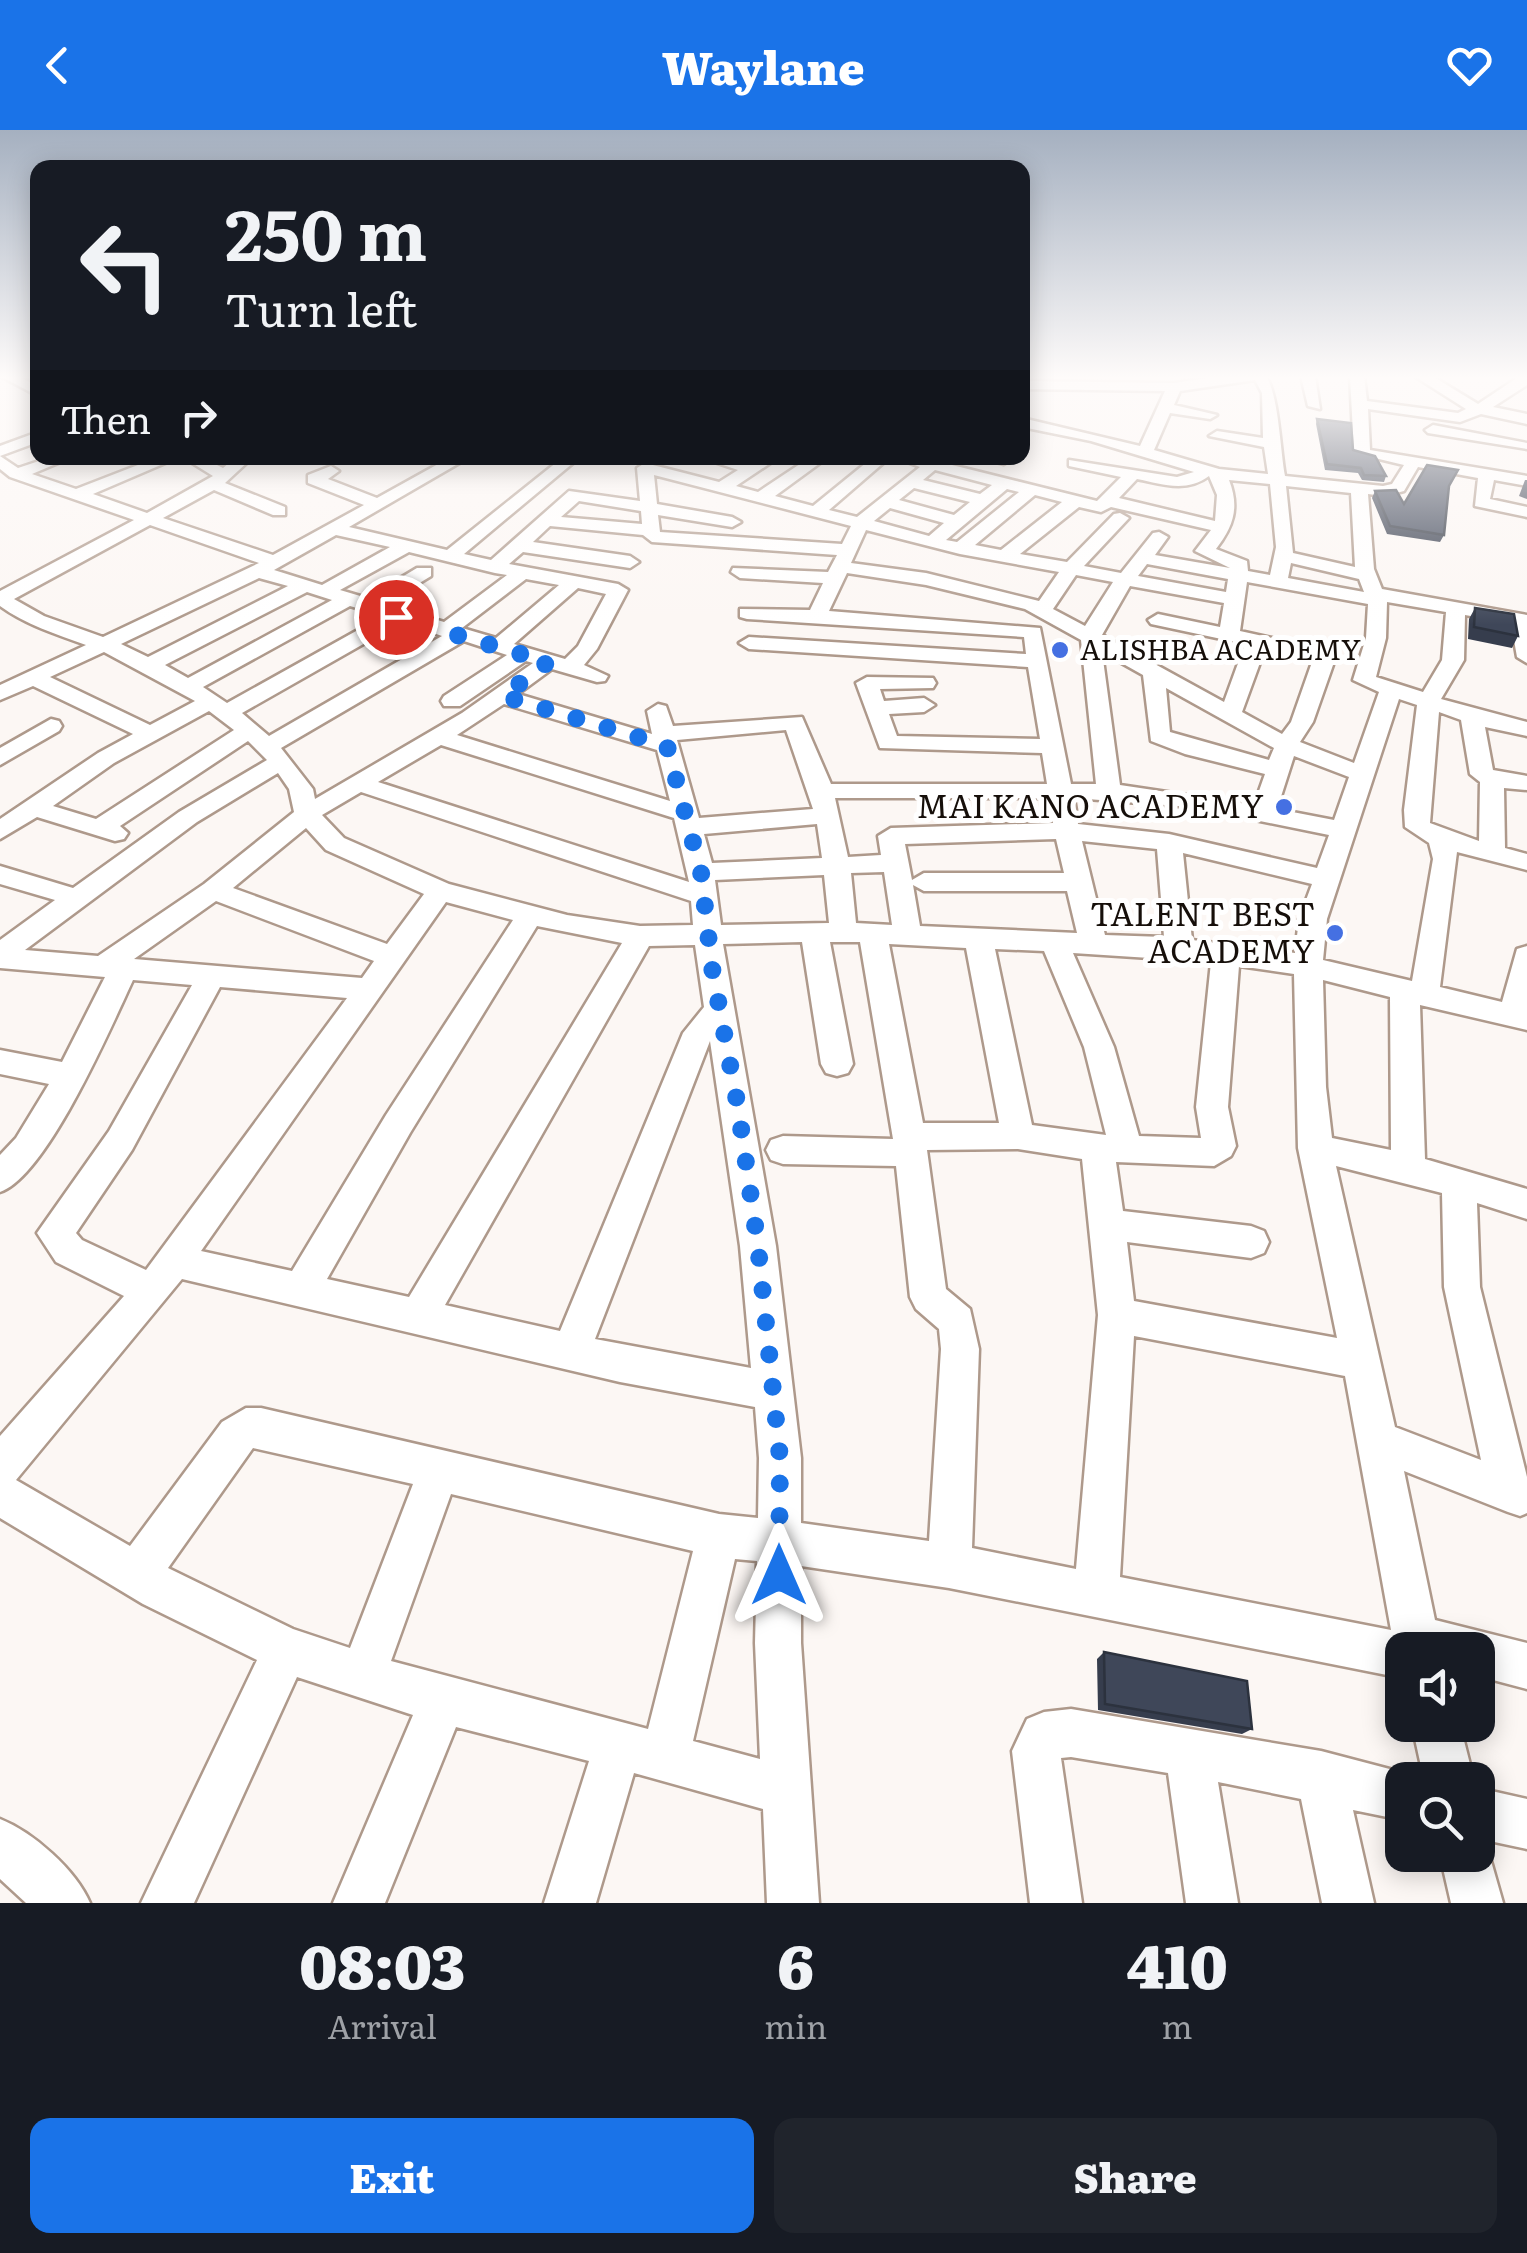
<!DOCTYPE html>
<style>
:root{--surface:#171b24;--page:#20242c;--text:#f1f3f6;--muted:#9ea1a6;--accent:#1a73e8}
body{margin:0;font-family:Literata,serif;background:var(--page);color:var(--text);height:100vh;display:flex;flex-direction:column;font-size:38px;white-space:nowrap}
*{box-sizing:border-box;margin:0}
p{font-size:32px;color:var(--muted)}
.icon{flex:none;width:55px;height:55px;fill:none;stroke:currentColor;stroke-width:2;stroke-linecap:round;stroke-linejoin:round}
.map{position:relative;height:1773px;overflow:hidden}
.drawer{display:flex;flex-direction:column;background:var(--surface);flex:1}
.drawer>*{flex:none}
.top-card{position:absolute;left:30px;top:30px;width:1000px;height:305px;border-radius:20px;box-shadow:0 5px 25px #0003;background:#171b24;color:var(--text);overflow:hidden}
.tools{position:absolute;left:1385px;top:1502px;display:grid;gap:20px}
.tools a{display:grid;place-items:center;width:110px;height:110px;border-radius:20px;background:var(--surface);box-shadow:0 5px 25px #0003;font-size:50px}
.pin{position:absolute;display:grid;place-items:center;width:85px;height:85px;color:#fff;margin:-42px;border:5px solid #fff;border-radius:50%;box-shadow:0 2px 10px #0007}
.me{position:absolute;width:110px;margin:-55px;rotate:0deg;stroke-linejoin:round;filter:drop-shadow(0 0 8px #0008)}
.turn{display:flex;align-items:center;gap:35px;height:210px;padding:0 30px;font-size:45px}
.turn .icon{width:130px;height:130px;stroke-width:2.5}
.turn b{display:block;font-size:70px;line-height:85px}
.then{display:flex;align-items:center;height:95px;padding:0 30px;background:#0003;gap:20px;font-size:38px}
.eta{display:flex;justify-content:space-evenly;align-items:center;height:170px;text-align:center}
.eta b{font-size:60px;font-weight:800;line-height:70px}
.cta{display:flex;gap:20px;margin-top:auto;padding:20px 30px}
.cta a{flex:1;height:115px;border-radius:20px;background:var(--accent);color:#fff;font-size:40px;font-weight:800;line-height:115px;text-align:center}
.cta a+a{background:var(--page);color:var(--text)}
header{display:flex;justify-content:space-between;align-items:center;height:130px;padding:0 30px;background:var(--accent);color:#fff;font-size:45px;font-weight:800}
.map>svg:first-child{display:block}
</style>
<header><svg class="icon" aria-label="back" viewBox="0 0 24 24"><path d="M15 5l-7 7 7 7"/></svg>Waylane<svg class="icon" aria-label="heart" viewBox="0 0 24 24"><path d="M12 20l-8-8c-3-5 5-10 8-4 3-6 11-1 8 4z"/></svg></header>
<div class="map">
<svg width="1527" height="1773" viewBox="0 0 1527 1773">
<rect width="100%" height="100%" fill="#fcf7f4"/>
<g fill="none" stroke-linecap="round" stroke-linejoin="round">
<g stroke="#ae998b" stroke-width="5">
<path id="street" d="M0,246H17L38,256V266Z
M1221,246H1266C1279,267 1280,319 1285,346L1383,356L1392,354L1404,335L1354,323L1350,246H1364L1367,271L1458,283L1466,279L1414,246H1432L1478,274L1520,246H1527V255L1493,277L1527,284V294L1481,284L1460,292L1368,279L1370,320L1527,346V356L1494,350L1490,369L1527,377V387L1475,376L1478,348L1418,337L1404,361L1384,366L1368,364L1374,439L1382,459L1527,485V533L1517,527L1511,493L1465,485L1464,530L1441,569L1527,592V606L1485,597L1493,640L1527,646V660L1504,658L1505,718L1527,724V740L1457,722L1440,857L1502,872L1517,819L1527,816V900L1420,875L1425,1029L1527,1059V1089L1477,1073L1480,1157L1527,1347V1383L1520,1386L1508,1382L1404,1341L1435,1490L1527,1513V1559L1478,1546V1520H1402V1548L949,1458L801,1436V1513L819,1773H767L763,1679L634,1643L596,1773H544L589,1631L456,1597L385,1773H333L413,1585L297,1547L194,1773H141L257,1530L143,1474L0,1388V1306L124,1166L56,1132L37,1103L109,1001L192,855L133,850C111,897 47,1046 0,1062V1025L16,1008L49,954L0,944V920L62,932L105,847L0,838V810L55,770L0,754V736L73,758L179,682L267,630L248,611L120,696L128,703L124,709L115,711L37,687L0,709V689L98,623L133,604L33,556L0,570V555L86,515C56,504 26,495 0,476V461L134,390L10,347L0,339V326L18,338L48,328H70L32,344L76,359L156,328H177L93,364L147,383L213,346L184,328H203L223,338L235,328H252L225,353L285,377V385H273L214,360L163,388L273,425L364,375L308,353V345L331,336L339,341L328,349L377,368L449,328H468L349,397L447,420L562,328H579L464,424L491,430L569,361L640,371L637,338L645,333L719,352L738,340L702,328H727L750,333L760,328H778L736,356L758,362L809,328H827L775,366L813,376L872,328H889L829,380L857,387L920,337L897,328H948L944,333L1097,371L1121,347L1069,336V330L1177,347L1194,342L1091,311L1022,297V288L1140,316L1165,261L1022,259V251L1174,253ZM1255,250L1262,263L1263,308L1217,301L1209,306L1264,317L1268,344L1219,339L1154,320L1170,283L1210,289L1217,285L1174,275L1180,261ZM935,340L992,355L980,364L923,350ZM654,345L851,396L842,414L660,402L658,385L732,397L741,392L732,387L657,374ZM1209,346L1217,365L1215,391L1119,368L1137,349C1162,354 1186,363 1209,346ZM1229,350L1270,354L1276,417L1270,445L1248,441L1247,431L1216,419C1233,397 1240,378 1229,350ZM1286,356L1351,363L1355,437L1293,423ZM914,358L970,372L954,385L899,370ZM1007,359L1019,362L957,412L946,410ZM1035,365L1062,372L1001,420L975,415ZM579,371L641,381L642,394L561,387ZM1079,377L1101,382L1111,377L1211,400L1195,421L1230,438L1155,425L1168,407L1159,402L1153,403L1121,443L1084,436L1129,388L1120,383L1114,384L1067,432L1020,424ZM890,378L944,393L929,406L874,391ZM150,395L259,433L103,507L44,486L14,469ZM550,396L643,405L652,412L837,425L828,442L733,438L731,442L740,448L823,453L810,480L740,479V487L747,489L1024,507L1026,524L749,507L739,513L749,519L1028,537L1040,609L897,606L889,584L924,582L935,575L924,568L884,571L880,559L933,558L936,553L933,548L867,547L856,553L880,618L1042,623L1047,654H831L802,587L673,596L666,576L658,574L647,581L652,604L518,564L552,539L597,552L605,551L608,546L584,535L597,519L628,460L618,454L509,434L523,422L630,438L639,432L630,426L533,412ZM866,400L960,424L1059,442L1039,471L926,443L851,433ZM336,405L390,417L322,455L274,440ZM409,422L495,443L507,445L444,492L385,474L431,446V438H417L367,468L340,460ZM1291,433L1359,449L1364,462L1288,448ZM1147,434L1228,449L1226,462L1138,446ZM847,443L926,455L1025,479L1081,510L1096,654H1071L1040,498L829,481ZM1076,445L1113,452L1085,496L1053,479ZM259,448L288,456L148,527L121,514ZM526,449L559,455L496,508L462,498ZM1247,452L1368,474L1366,508L1353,550L1379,562L1354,633L1300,612L1313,592L1333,535L1329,531H1315L1311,535L1291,592L1282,604L1242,582L1265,519L1301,526L1311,520L1308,516L1240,501ZM1130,456L1224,473L1220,497L1158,484L1148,490L1151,494L1245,514L1224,572L1102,505ZM578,458L606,464L578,516L565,529L514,514ZM307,462L332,470L188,548L165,535ZM1387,472L1446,482L1442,530L1423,562L1376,547L1386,508ZM350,476L383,486L227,573L203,557ZM402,492L442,506L269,606L242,583ZM464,511L507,525L444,566L441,571L444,576H460L526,531L533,533L462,583L315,669L313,659L281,618ZM104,522L195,571L150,595L50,547ZM1102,522L1143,545L1151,611L1185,624L1265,644L1254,675L1120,655ZM1166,558L1274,618L1269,630L1170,602ZM1399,569L1417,575L1404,680L1405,697L1429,713L1433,729L1412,851L1323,830L1327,789ZM504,574L657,620L670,671L457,605ZM209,581L234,600L96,689L53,676L114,633ZM1439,582L1461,590L1470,644L1480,652L1479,711L1430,693ZM786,600L813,679L699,688L677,610ZM441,615L674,688L689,752L378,652ZM1294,626L1349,647L1334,690L1277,679ZM278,643L289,659L294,682L204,754L98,826L25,820L197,692ZM361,662L691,771L693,795L640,796L567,785L449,754L344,708L322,685ZM835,668H1049L1053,693L891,698L878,706L881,725L848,727ZM1074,668L1191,677L1329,705L1317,738L1169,704L1078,694ZM817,694L822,728L712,733L704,704ZM306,698L326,720L424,764L387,814L233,758ZM1056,709L1064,743H924L912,750L905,714ZM1082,711L1157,719L1164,807L1105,805ZM1183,723L1312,754L1299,789L1295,823L1192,810ZM884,742L892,795L856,793L851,743ZM824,745L829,793L721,795L715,750ZM913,755L924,761H1067L1077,803L920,796ZM216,771L374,831L362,848L134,829ZM446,772L513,790L386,985L292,1141L201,1121ZM537,796L622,813L409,1167L327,1149L410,1003ZM802,812L821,934L826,943L837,946L848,943L853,934L830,812H860L893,1009L783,1006L771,1010L766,1020L771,1030L783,1034L896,1036L910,1167L916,1179L939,1199L941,1219L929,1411L801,1393V1328L776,1116L723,814ZM889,814L966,818L999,993H923ZM695,815L704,877L683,903L560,1201L445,1175L649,816ZM995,819L1044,821L1084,917L1106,1005L1032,995ZM1073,823L1211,832L1196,977L1201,1008L1139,1006L1114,917ZM1239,836L1294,844L1298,1018L1337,1208L1134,1171L1127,1112L1251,1128L1264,1123L1269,1112L1264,1101L1251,1096L1123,1081L1116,1032L1214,1036L1231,1026L1236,1016L1228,977ZM1323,850L1390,867L1391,1020L1332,1008L1326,957ZM220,857L347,868L146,1140L82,1110L76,1103L132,1020ZM710,911L740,1116L751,1238L595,1209ZM1018,1019L1082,1029L1098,1185L1076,1439L972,1418L979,1219L970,1179L946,1159L927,1020ZM1336,1036L1442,1063L1444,1157L1481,1330L1395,1297ZM182,1149L620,1252L755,1277L759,1328L758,1388L719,1384L261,1278H246L222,1292L130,1416L16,1350ZM1134,1206L1345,1246L1391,1500L1120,1447ZM253,1318L413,1354L350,1518L293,1499L168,1438ZM451,1364L693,1421L648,1599L391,1531ZM735,1429L757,1431L755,1513L760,1629L693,1611Z
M1301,246H1315L1320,279L1308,276Z
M1433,295L1527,313V319L1428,303L1425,300Z
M38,302V312L0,326V316Z
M980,328H1011L1012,329L1004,334Z
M51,589L59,591L62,596L59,601L0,635V618Z
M1071,1579L1321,1621L1420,1647L1402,1650V1690L1353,1680L1374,1773H1322L1301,1669L1218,1652L1238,1773H1186L1168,1643L1071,1627L1061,1628L1082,1773H1030L1012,1621L1027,1589L1044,1582Z
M1412,1595H1460L1474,1650H1424Z
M1478,1658L1527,1669V1719L1485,1710L1503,1773H1451L1440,1725H1478Z
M0,1689C33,1702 76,1740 90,1773H26L0,1749Z"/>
</g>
<use href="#street" fill="#fff" fill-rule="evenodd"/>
</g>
<path fill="#363d4d" d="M1317,289L1386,346L1384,352L1362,350L1358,343L1325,340L1316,294Z
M1525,350H1527V369L1519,366Z
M1449,358L1444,405L1440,412L1387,404L1372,368L1375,361L1404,374Z
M1475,478L1518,506L1512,518L1468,509L1469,489Z
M1104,1522L1252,1599L1242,1604L1098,1580L1097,1529Z"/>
<path fill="#3f4759" stroke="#2c323e" stroke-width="2.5" d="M1317,289L1351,293L1353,320L1375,326L1386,346L1364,345L1361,338L1327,334Z
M1427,335L1458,340L1449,356L1444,405L1390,396L1375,361L1396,360L1404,374Z
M1475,478L1514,484L1518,506L1474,497Z
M1104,1522L1247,1551L1252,1599L1105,1574Z"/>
<linearGradient id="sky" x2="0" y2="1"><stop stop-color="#a5b0c0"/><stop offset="0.5" stop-color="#fefbfa"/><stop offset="1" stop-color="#fefbfa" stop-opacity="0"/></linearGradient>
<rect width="1527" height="495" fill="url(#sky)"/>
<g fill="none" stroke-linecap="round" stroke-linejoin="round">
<path stroke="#1a73e8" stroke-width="18" stroke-dasharray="0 32.4" d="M396,487L548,532L503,566L667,616L701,742L712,838L738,977L758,1116L780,1328L779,1445"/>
</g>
<g fill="#4570e2" stroke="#fff" stroke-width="4">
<circle cx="1060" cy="520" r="10"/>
<circle cx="1284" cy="677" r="10"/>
<circle cx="1335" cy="803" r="10"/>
</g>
<g text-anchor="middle" stroke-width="10" stroke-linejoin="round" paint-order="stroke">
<g font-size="28" fill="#160f0a" stroke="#fff" text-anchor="start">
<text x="1080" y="530">ALISHBA ACADEMY</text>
</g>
<g font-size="32" fill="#160f0a" stroke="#fff" text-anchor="end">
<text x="1264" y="688">MAI KANO ACADEMY</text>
<text x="1315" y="796">TALENT BEST<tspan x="1315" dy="37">ACADEMY</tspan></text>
</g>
</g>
</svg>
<div class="tools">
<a><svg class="icon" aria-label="sound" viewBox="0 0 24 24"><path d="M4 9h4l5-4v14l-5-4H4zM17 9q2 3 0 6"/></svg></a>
<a><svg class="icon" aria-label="search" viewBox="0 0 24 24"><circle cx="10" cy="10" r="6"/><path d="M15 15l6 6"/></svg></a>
</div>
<div class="pin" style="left:396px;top:487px;background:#d93025"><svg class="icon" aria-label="arrive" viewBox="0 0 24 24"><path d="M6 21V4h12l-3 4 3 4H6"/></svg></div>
<svg class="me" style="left:779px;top:1445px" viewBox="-20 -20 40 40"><path d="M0-17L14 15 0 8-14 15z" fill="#1a73e8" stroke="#fff" stroke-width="4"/></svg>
<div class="top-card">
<div class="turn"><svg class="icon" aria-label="left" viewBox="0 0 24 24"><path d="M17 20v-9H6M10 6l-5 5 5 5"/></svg><div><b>250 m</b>Turn left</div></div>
<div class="then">Then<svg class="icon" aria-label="right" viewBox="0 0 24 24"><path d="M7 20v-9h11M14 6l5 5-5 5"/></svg></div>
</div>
</div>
<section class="drawer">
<div class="eta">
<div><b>08:03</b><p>Arrival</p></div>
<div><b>6</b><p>min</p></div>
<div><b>410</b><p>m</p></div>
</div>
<div class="cta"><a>Exit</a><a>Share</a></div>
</section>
